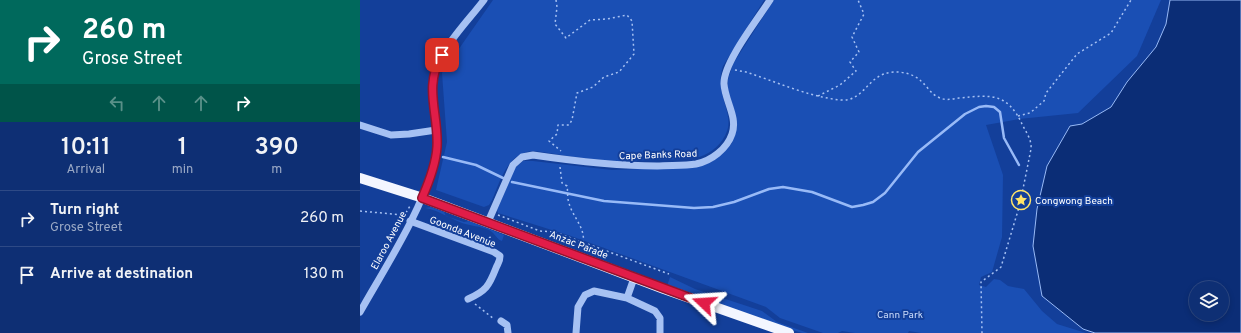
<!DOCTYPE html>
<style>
:root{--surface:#0e2f74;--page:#1c3b7c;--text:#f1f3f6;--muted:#9ba9c5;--line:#2e4a86}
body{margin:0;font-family:Overpass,sans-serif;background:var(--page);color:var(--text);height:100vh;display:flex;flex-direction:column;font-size:15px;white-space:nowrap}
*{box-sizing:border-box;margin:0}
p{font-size:13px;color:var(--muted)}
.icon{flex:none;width:22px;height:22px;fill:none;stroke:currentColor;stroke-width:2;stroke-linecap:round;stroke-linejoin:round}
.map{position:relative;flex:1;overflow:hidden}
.side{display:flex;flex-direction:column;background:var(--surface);width:360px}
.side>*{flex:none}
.guide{background:#00695c;color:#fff;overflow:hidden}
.controls{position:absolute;left:829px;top:281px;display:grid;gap:8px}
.controls a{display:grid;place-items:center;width:40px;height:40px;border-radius:50%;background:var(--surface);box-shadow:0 2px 6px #0003,0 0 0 1px var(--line);font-size:20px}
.pin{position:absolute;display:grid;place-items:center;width:34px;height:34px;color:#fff;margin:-17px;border-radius:8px;box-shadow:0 2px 6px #0006}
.me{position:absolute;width:44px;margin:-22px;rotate:290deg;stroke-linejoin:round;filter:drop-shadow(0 0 3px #0008)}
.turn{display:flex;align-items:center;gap:14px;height:84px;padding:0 16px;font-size:18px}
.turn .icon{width:52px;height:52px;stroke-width:2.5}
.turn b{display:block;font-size:28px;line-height:34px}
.lanes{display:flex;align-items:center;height:38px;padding:0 16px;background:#0003;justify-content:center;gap:20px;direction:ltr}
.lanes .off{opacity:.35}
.eta{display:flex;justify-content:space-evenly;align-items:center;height:68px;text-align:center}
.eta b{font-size:24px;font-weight:600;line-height:28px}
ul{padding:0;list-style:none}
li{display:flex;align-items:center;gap:12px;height:56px;padding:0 16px;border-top:1px solid var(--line)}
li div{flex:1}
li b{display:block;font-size:15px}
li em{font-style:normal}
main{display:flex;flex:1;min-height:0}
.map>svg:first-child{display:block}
</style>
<main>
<section class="side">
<div class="guide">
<div class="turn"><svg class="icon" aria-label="right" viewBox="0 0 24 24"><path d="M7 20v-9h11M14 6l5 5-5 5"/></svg><div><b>260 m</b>Grose Street</div></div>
<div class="lanes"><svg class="icon off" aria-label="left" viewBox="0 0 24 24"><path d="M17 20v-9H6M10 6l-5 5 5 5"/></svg><svg class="icon off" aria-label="ahead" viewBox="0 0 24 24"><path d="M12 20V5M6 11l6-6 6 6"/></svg><svg class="icon off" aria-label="ahead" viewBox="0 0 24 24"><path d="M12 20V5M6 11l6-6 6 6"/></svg><svg class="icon" aria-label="right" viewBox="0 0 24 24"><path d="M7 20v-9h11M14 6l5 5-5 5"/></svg></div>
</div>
<div class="eta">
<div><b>10:11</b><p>Arrival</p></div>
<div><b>1</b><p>min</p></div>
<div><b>390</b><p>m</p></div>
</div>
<ul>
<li><svg class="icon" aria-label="right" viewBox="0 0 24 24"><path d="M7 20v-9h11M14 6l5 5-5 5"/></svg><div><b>Turn right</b><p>Grose Street</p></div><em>260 m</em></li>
<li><svg class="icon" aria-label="arrive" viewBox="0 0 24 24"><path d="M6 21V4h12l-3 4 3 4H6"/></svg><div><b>Arrive at destination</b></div><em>130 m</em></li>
</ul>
</section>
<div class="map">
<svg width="881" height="333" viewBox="0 0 881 333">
<rect width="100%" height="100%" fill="#133f9a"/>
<path fill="#1a4fb4" d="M133,0H404L363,66C354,93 374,112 367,131C363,143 352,153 339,157C327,160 313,159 300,160C286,160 271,161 257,161C230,160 202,155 175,151C148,151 141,179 132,200L129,205L124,207L76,190L87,142L82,73Z
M414,0H801L777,56L718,113L659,119L626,125L643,175L642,237L632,272L621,277L619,285L626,287L634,279L640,280L648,286L664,289L682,311L697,324L726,333H561L549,331L548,333H495L482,331L478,333H463L420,318L406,307L211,236L138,213L137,210L155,168L163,161H173L252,170L334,167L351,162L361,155L372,143L376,118L368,89V79L373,64Z
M71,207L84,212L86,216L104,222L109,221L144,235L142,241C137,240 135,233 129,230C120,226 111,226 102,223C89,218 78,210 65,208Z
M310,277L335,289L402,311L417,322L448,333H442L423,327L307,286Z"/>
<path fill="#0b2d76" stroke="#98baf7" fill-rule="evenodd" d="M810,0H881V333H735L723,329L682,296L673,246L677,209L687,166L710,126L722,124L751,107L767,82L796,47L806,24ZM836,288H862V314H836Z"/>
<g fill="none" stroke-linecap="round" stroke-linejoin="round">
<path stroke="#98baf7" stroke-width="2.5" d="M83,157L116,165L143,178
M152,182L244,201L334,208L353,207L374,202L409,189L423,187L452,192L492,207L503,205L513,202L525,193L558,152L605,114L619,107L626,106L634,107L640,112L644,138L659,165"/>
<path stroke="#a6c1f3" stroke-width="1.5" stroke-dasharray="2 3" stroke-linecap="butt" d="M196,0L197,7L195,24L206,38L230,20L247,19L267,15L272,21L274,54L259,72L244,77L233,87L217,93L212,120L209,125H198L197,134L189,141L201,151
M375,70L386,72C417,82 449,97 481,100C501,102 507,80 524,74C535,70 552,72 561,81C567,86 571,94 578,97C585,101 592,99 599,98C630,95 647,92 662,124C666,132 672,140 671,149L660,204L641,267L621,282L622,333
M458,96L480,85L496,71L490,62L499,52L492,37L504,14L498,0
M658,116L670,113L684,101L686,93L717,54L751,33L771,0
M200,167L202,183L207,186C208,191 207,198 209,203C212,216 226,228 223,243
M0,211L43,215
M138,215L180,231L195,232L309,274
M36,230L50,206
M125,241L133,235
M115,304L134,319"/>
<path stroke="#a6c1f3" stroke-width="7" d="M0,125L31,135L49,134L76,130
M50,221L134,252L140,256C140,262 138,263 136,268C129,286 126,291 108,299
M128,222L153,165L162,157L173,155C214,161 254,166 297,166C309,165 324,166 336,164C351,161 367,149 372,134C378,117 365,101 364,84C363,63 398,19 410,0
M267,298L274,278
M0,312C26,266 61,213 74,163C81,138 72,113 72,87C72,56 106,24 124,0
M141,321L147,325L148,333
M216,333L218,307L225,295L234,291L267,298L295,311L300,318V333"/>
<path stroke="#f3f6ff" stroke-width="10" d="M0,178L63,198L304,289L429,333"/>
</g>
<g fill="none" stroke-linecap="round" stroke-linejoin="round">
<g stroke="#92132f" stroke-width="10">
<path id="route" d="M82,55C63,87 79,114 77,147C76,164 69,182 62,198L344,303"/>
</g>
<use href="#route" stroke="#e11d48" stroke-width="7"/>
</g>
<defs>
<g id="sight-ring" transform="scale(1)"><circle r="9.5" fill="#133f9a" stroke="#ffe469" stroke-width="1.5"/><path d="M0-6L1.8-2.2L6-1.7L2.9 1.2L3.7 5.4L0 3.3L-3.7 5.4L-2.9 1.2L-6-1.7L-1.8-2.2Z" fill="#ffe469"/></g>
</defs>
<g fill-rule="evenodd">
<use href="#sight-ring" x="661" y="200"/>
</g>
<g text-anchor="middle" stroke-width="4" stroke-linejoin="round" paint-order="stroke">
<g font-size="10" fill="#fff" stroke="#133f9a">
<text transform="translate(298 154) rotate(-2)" y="4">Cape Banks Road</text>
<text transform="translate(103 231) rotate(21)" y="4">Goonda Avenue</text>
<text transform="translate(28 240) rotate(-62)" y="4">Elaroo Avenue</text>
<text transform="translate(219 244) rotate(21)" y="4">Anzac Parade</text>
</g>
<g font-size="10" fill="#fff" stroke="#133f9a" text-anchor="start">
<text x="675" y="204">Congwong Beach</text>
</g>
<g font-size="10" fill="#cedefd" stroke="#133f9a">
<text x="540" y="318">Cann Park</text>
</g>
</g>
</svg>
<div class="controls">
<a><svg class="icon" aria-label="layers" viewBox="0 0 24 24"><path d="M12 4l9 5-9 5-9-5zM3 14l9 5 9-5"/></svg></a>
</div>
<div class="pin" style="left:82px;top:55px;background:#d93025"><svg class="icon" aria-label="arrive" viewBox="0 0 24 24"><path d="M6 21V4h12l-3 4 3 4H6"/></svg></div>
<svg class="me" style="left:344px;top:303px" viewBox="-20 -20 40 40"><path d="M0-17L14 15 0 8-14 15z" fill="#e11d48" stroke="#fff" stroke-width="4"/></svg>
</div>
</main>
